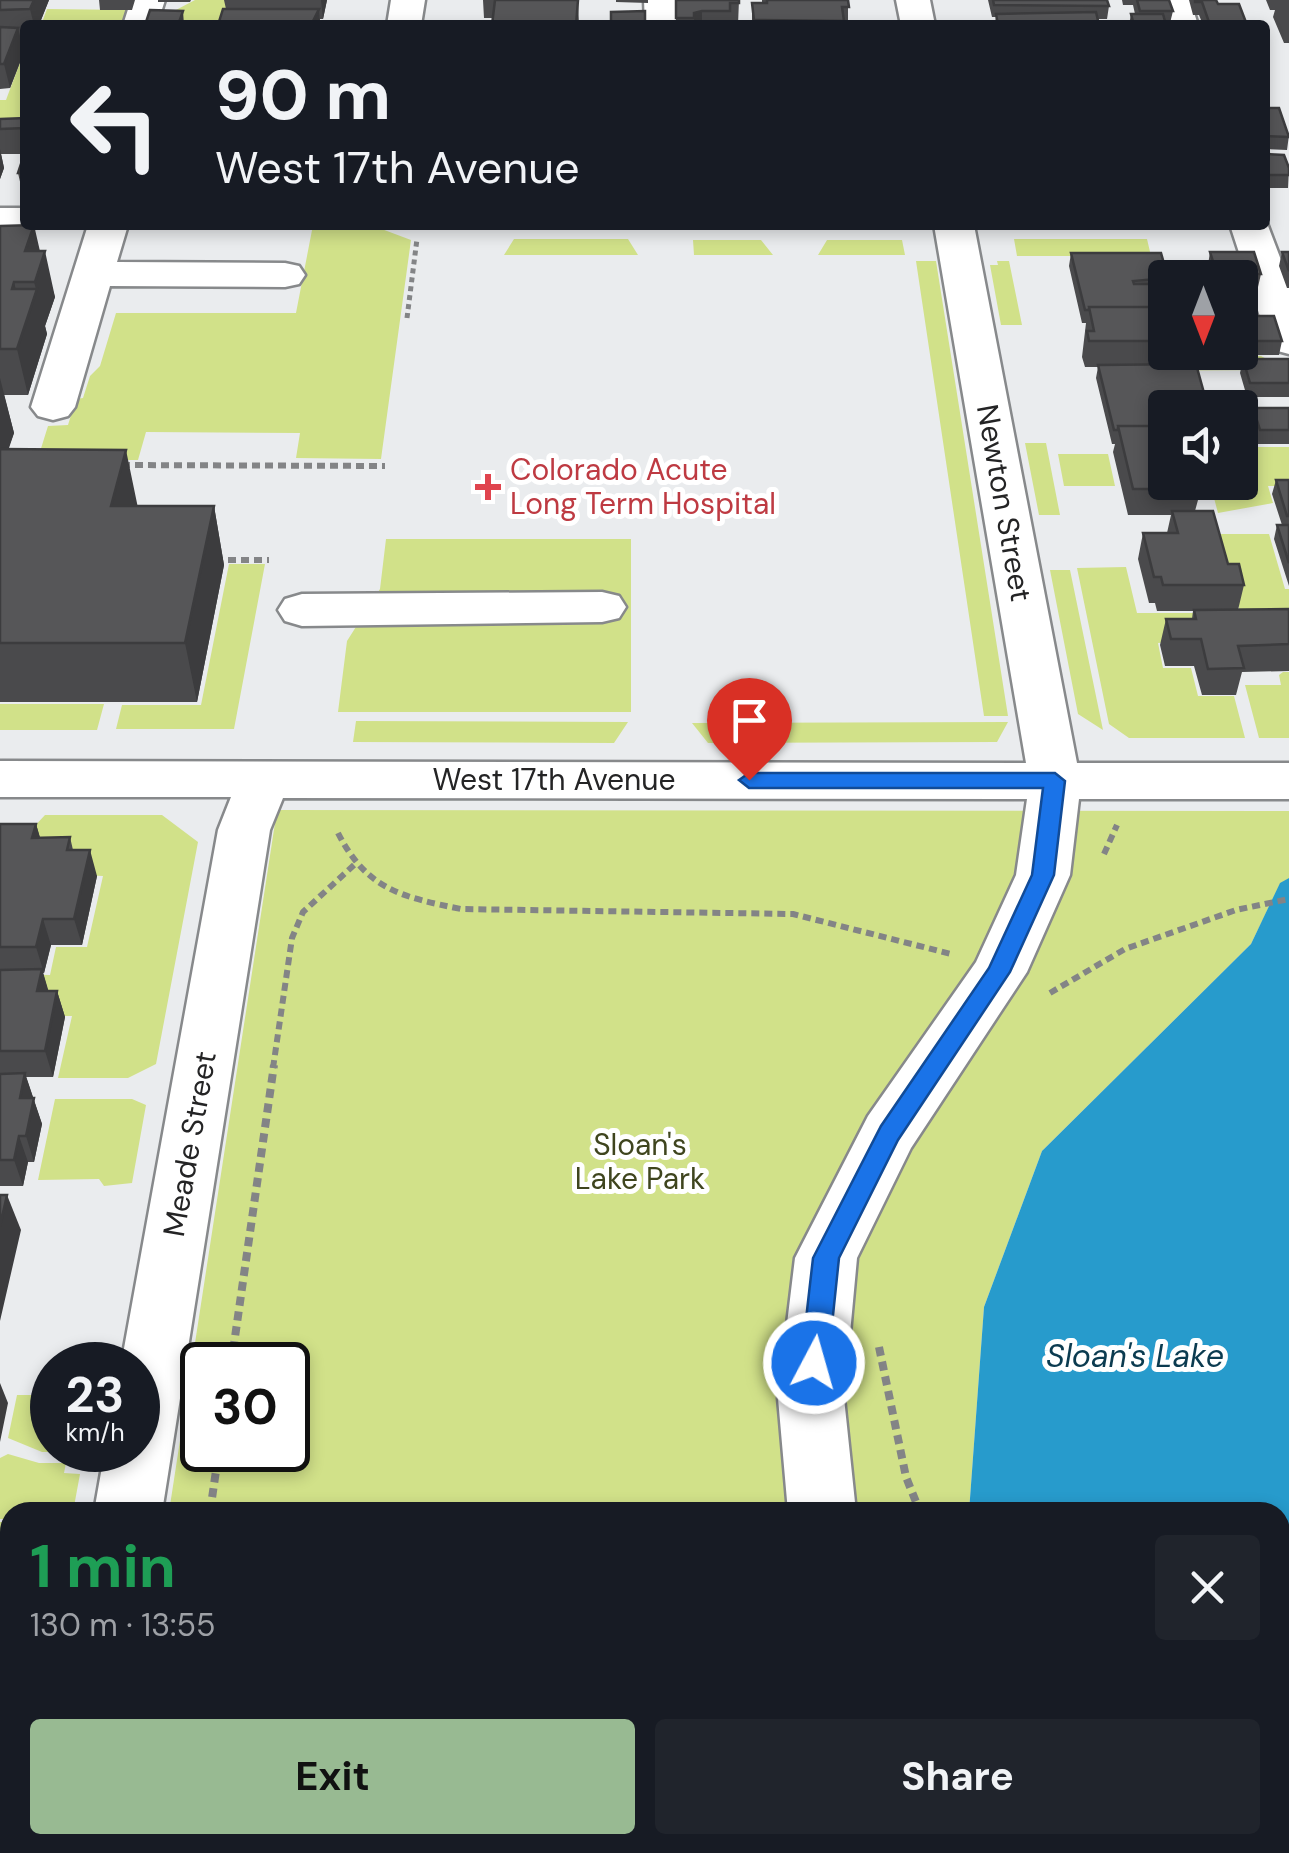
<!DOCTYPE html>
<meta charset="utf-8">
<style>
:root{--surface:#171b24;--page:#20242c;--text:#f1f3f6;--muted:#9ea1a6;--accent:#98ba92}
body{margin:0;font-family:"DM Sans",sans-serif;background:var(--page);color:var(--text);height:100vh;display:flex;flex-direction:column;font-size:38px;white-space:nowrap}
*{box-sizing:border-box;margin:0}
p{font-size:32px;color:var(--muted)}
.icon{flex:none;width:55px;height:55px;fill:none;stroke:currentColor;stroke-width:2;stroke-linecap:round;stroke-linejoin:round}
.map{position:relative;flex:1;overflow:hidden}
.side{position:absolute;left:0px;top:1502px;width:1290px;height:352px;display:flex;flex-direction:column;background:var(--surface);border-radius:30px 30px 0 0;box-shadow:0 5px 15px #0003}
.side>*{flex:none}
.hud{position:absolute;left:20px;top:20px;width:1250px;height:210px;border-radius:10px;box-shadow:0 5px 15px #0003;background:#171b24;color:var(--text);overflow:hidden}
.needle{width:65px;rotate:180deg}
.buttons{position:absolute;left:1148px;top:260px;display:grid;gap:20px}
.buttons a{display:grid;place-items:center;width:110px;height:110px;border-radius:10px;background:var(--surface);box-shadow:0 5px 15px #0003;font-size:50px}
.speed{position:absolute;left:30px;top:1342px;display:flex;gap:20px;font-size:50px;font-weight:700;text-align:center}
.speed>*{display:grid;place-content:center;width:130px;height:130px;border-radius:50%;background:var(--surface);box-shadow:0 5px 15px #0003;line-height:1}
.speed small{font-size:25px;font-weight:400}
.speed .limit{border:5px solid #111;border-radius:15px;background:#fff;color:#111}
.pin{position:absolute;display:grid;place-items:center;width:85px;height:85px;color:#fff;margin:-102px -42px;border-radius:50% 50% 50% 0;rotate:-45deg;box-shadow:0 0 10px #0007}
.pin .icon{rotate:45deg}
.me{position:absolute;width:110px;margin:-55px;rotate:6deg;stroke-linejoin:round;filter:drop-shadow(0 0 8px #0008)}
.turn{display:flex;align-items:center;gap:35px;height:210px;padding:0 30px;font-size:45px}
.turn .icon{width:130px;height:130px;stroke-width:2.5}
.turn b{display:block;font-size:70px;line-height:85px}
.round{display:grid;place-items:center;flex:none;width:105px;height:105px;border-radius:10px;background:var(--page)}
.summary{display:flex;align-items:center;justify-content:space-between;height:170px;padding:0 30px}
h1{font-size:60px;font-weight:700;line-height:75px;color:#1e9e55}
.button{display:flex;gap:20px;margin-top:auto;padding:20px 30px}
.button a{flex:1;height:115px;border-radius:10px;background:var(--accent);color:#111;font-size:40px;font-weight:700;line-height:115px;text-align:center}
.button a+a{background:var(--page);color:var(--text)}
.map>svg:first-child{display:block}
</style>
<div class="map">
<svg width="1289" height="1853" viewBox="0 0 1289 1853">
<rect width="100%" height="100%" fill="#eaecee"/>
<path fill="#d1e189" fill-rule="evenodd" d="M195,0H229L274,25L153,22Z
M47,9L132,10L127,25H41Z
M22,57L25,143H0V100H6Z
M313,225H371L411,240L381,459L296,458L300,433L146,432L138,460H81L29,487L48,426L68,425L76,399L83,398L90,376L100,366L116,313H296Z
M514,239H628L638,255H504Z
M1014,239H1147L1151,256H1017Z
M693,240H761L773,255H694Z
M827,240H902L905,255H818Z
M916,261H936L1008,716H984Z
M997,261H1009L1022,325H1001L990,265H998Z
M1229,352L1231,356H1261L1288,370L1104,371L1186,367L1181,353Z
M1025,443H1046L1060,515H1039Z
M1240,447H1289V486H1268L1273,503L1218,513L1210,483L1240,482Z
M1108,454L1115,486H1064L1058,454Z
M1210,534H1269L1285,589H1289V635L1158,643L1163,668H1191L1198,696H1234L1245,738H1129L1109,724L1077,568L1126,567L1137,613H1240L1234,588Z
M386,539H631V712H338L347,641L380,589Z
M229,564H265L234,729H116L122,705H201Z
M1050,570H1070L1103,730L1078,714Z
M1283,672H1289V738H1259L1245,685H1281L1279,675Z
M0,704H104L97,730H0Z
M356,721L628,722L614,743L353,742Z
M1008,722L997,742L708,743L692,723Z
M277,810L1289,811V878L1280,884L1251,944L1042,1151L984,1307L969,1512H169ZM202,1365H288V1450H202Z
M45,815H162L198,842L156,1064L128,1078H58L72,1016H52L10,974L50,975L56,947H87L103,876L81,875L37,840L31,830Z
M55,1099H132L146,1105L132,1183L104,1186L99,1179L38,1180Z
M17,1395H52V1450L82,1452H42L8,1438Z
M8,1454L39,1463H66L64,1473L80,1474L73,1512H10V1519H0V1458Z
M0,1522H10V1741L0,1747Z
M118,1845H1096L1100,1853H117Z"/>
<path fill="#279bcc" d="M1289,878V1853H1100L1096,1845H1280V1512H969L984,1307L1042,1151L1251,944L1280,883Z"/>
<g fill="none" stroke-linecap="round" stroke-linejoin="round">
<g stroke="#87898b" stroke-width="5">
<path id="minor" d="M131,0H165L157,25H123Z
M391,0H425L421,25H387Z
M644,0H678L679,25H645Z
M896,0H930L935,25H901Z
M1156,0H1190L1198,25H1164Z
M0,208H25V225H41L25,232H0Z
M1265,218L1289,281V354L1274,350L1268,341L1230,225H1265Z
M88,225H128L117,262L285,263L299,266L305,275L299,284L285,287L110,286L75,407L68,416L53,420L38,416L31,407Z
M934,225H974L1077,763H1289V799H1079L1070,875L1027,972L911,1148L857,1258L844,1398L856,1512H788L778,1398L795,1258L868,1116L976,962L1016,875L1027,799L283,798L270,830L162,1512H94L105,1450H138V1365H121L218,830L231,797H0V761L1026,763Z
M602,592L619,596L626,607L619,618L602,622L302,626L285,621L278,610L285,599L302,594Z
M0,1784H10V1845H111L110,1853H34L35,1849L0,1853Z
M844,1845H920L922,1853H846Z"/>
</g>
<path stroke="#838486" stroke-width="5" stroke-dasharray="5 4" stroke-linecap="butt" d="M407,318L417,239"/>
<path stroke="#838486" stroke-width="6" stroke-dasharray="8 5" stroke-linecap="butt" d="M122,465L385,466
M215,560H269
M338,833C367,890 402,897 461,909L793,914L951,954
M1104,854L1117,825
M1050,993L1125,949L1236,910L1289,899
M273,1068L292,938L303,912L354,865"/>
<path stroke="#838486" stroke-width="8" stroke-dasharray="9 6" stroke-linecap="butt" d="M879,1347L906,1477L920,1512
M231,1365L274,1065
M210,1512L219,1450
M194,1845L198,1853
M1053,1845L1056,1853
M371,1853L386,1845"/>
<use href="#minor" fill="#fff" fill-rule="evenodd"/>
</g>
<path fill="#4a4a4c" d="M0,0H49L39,25H25V34H20L24,52L10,88L0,89Z
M99,0H135L132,10H100Z
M158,0H191L190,2H158Z
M224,0H327L323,19H320V25H218L226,9Z
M483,0H578L579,25H492L493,18H484Z
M616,0H648V3L616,2Z
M676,0H739L738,25H676Z
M762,0H848V25H752V3H762Z
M988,0H1107L1109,6L1107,19H1098L1099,25H995L996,17H992Z
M1122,0H1169L1173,11L1170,23H1166V25H1129L1131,14H1135L1133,5H1123Z
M1189,0H1216L1218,4L1247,25H1203L1199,15H1193Z
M1266,0H1289V43H1284L1273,17L1275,10H1270Z
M1265,108L1289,135L1287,150L1265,149Z
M25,118V154H1L4,168L0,179V119Z
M1265,154L1289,168L1288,188H1265Z
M25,155V186H21L18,173Z
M0,226L40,251L55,297L45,326L47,334L28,395H4L14,433L8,449L137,506H214L224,565L197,702H0Z
M1210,252L1261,274L1258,287H1240V278H1211L1208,265Z
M1282,252H1289V288H1287L1279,266Z
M1071,253L1165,278V352H1187L1184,365L1204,393L1202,400L1165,408L1201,489L1195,511L1228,564L1244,585L1238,610L1289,609V671L1242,672L1236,695H1202L1194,666H1165L1160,645L1166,619H1192L1193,611H1157L1155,603H1149L1138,559L1143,533H1167L1171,515H1128L1113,452L1115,444H1112L1096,378L1098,367H1085L1082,357L1086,323H1082L1069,266Z
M1240,316L1282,341L1279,355H1233V352H1240Z
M1243,359H1289V397H1247L1240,373Z
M1253,408H1289V444H1257L1250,421Z
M1276,480H1289V586L1274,539L1277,525H1282L1272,494Z
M0,824H36L40,838L70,837L73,850L97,876L82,945H51L44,973H43L48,991H57L65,1017L53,1077H26L42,1124L34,1162H28L23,1186H0Z"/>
<path fill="#3c3c3e" d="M34,0H49L39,25H34L30,9Z
M321,0H327L323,19Z
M319,9L320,25H311Z
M183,11L184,25H178Z
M702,11V25H694V13Z
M18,28L24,52L10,88L4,64Z
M0,149L4,168L0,179Z
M34,225L42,260L45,251L55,297L45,326L47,334L28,395L17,349L12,289L14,282L25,325L36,289L25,251Z
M0,378L14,433L0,475Z
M126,450L138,508L111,506Z
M214,506L224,565L197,702L185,643Z
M36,824L44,851L32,838Z
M90,850L97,876L82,945L74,919Z
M43,919L51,945L44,973L36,947Z
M42,969L50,996L37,991Z
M57,991L65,1017L53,1077L45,1051Z
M25,1073L42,1124L34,1162L26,1136L20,1098Z
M19,1136L28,1162L23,1186L14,1160Z
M7,1195L21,1230L0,1321V1226Z
M0,1383L8,1403L0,1442Z"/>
<path fill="#565658" stroke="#3c3c3e" stroke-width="2.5" d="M0,0H34L30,9L0,10Z
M495,0H578L576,25H492Z
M676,0H739V3H730V11H702L694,13V18H676Z
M767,0H848L849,7H842L844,21L754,20L752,3H767Z
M993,0H1107L1109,6L994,5Z
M1137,0H1169L1173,11H1140Z
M1195,0H1216L1218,4H1239L1247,25H1210L1202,2H1195Z
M223,9H319L311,25H218Z
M150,10L183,11L178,25H145Z
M645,11V25H611V12Z
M1096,12L1099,25H998L996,14Z
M1131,14H1163L1166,25H1134Z
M0,27L18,28L4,64H0Z
M1265,108H1279L1289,137L1265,136Z
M25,118V128L0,129V119Z
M1265,154L1284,155L1289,168V175H1265Z
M24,155L25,173H18Z
M34,225L25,251H45L35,282H14L12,289H37L17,349H0V226Z
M1210,252H1254L1261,274H1217Z
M1282,252H1289V271Z
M1071,253H1161L1168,278L1133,281L1134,284H1165V307H1089V310H1085Z
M1089,307H1165V341H1089L1087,331H1094Z
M1240,316H1274L1282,341H1240Z
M1243,359H1289V383H1250Z
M1196,364L1204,393H1178L1180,400H1206L1208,408H1165V426H1118V430H1114L1098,365Z
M1253,408H1289V430H1260Z
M1118,426H1165V482H1199L1201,489H1133Z
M0,449L126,450L111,506H214L185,643H0Z
M1276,480H1289V516H1287Z
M1172,511H1213L1228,564H1239L1244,585H1163L1161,577H1154L1143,533H1178Z
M1277,525H1289V563Z
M1289,609V644L1238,646L1244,668L1208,669L1201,639H1171L1166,619H1196L1194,610Z
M0,824H36L32,838L70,837L67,850H90L74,919H43L36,947H0Z
M42,969L37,991H57L45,1051H0V970Z
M25,1073L20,1098H34L26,1136H19L14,1160H0V1074Z
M0,1195H7L0,1226Z"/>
<path fill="#1a73e8" stroke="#114b97" stroke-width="2.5" d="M749,773H1055L1065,781L1054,875L1010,972L898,1140L839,1258L828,1363L824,1372L814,1375L805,1372L801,1363L813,1258L881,1126L989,968L1032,875L1043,788H749L739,780Z"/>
<path fill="#e0444e" stroke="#fff" stroke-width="4" d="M483 472h10v10h10v10h-10v10h-10v-10h-10v-10h10z"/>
<g text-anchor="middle" stroke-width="10" stroke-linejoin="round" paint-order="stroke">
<g font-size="30" fill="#be3a42" stroke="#fff" text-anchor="start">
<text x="510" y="480">Colorado Acute<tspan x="510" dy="34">Long Term Hospital</tspan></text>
</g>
<g font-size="30" fill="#242425" stroke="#fff">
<text transform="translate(1004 503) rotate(80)" y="10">Newton Street</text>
<text x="554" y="790">West 17th Avenue</text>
<text transform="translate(190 1144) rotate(-80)" y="10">Meade Street</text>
</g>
<g font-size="30" fill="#3f451e" stroke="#fff">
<text x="640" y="1155">Sloan's<tspan x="640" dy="34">Lake Park</tspan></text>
</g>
<g font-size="32" font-style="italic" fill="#0b3b50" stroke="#fff">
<text x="1135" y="1367">Sloan's Lake</text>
</g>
</g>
</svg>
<div class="buttons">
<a><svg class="needle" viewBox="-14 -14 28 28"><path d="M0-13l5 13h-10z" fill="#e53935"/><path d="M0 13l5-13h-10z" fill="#9ea1a6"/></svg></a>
<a><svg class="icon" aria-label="sound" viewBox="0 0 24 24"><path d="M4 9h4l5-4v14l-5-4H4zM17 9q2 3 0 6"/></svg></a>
</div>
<div class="speed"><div>23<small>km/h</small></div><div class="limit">30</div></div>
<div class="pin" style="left:749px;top:780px;background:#d93025"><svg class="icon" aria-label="arrive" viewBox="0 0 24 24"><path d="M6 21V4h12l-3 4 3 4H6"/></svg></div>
<svg class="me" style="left:814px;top:1363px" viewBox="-20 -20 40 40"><circle r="17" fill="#1a73e8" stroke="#fff" stroke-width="3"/><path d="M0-11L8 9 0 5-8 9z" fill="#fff"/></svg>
<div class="hud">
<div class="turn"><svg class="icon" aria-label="left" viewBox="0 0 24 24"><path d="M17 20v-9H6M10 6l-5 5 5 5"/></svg><div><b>90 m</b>West 17th Avenue</div></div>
</div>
<section class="side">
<div class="summary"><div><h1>1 min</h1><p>130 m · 13:55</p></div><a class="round"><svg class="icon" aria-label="close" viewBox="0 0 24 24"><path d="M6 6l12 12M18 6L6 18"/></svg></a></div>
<div class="button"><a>Exit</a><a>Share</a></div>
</section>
</div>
